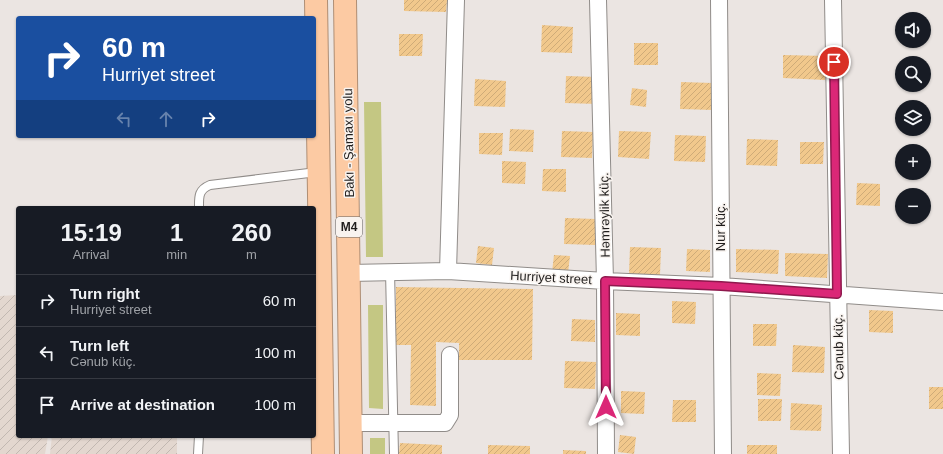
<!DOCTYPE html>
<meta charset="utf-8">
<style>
:root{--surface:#171b24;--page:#242831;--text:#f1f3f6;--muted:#9ea1a6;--line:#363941}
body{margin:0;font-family:Helvetica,sans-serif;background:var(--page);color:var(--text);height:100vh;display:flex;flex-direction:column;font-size:15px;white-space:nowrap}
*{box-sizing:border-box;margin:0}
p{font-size:13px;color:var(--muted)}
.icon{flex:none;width:22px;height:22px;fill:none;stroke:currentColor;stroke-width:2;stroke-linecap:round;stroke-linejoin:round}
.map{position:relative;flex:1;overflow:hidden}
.panel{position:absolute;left:16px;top:206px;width:300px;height:232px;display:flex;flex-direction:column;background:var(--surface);border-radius:4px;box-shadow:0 1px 3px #0004}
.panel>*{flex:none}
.hud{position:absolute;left:16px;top:16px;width:300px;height:122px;border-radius:4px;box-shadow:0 1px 3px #0004;background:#1a4fa0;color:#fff;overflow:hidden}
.fabs{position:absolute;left:895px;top:12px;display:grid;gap:8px}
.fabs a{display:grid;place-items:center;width:36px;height:36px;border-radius:50%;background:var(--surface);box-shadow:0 1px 3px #0004;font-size:20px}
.pin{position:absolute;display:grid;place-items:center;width:34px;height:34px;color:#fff;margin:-17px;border:2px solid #fff;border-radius:50%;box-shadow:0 1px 4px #0007}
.me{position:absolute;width:44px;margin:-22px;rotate:0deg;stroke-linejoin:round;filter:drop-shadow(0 0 3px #0008)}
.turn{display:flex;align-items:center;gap:14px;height:84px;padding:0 20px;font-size:18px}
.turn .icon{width:52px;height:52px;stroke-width:2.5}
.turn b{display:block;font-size:28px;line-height:34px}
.lanes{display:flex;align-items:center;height:38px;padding:0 20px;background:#0003;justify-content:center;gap:20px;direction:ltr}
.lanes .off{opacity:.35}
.eta{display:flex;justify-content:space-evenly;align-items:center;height:68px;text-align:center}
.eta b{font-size:24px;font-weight:700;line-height:28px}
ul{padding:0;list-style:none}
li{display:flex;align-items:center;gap:12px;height:52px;padding:0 20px;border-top:1px solid var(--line)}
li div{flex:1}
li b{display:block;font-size:15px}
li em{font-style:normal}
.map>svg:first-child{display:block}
</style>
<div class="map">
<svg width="943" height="454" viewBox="0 0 943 454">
<defs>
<pattern id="industrial-furrows" width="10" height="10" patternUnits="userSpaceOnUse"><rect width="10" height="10" fill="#e3d7cf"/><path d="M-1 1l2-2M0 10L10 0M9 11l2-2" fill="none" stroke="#c2b8b1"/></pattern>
<pattern id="building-hatch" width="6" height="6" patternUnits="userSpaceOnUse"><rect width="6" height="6" fill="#f1c88c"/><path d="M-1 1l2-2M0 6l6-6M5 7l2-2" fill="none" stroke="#ceab78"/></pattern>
</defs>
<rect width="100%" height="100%" fill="#ebe5e2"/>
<path fill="url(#industrial-furrows)" d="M18,295V436H48L45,454H0V296Z
M52,436H177V454H50Z"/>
<path fill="#c4c783" d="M364,102H381L383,257H366Z
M368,305H383V409L369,408Z
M370,438H385V454H370Z"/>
<path fill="url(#building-hatch)" d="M404,0H447L446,12L404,11Z
M542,25L573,27L572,53L541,52Z
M399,34H423L422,56H399Z
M634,43H658V65H634Z
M783,55L826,56L825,80L783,78Z
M566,76L598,77L597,104L565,103Z
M475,79L506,81L505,107L474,106Z
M681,82L713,83L712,110L680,109Z
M632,88L647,90L646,107L630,105Z
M510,129L534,130L533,152L509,151Z
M562,131L593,132L592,158L561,157Z
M619,131L651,132L649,159L618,157Z
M479,133H503L502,155L479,154Z
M675,135L706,136L705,162L674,161Z
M747,139L778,140L777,166L746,165Z
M800,142H824L823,164H800Z
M502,161L526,162L525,184L502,183Z
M543,169H566V192L542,191Z
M857,183L880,184V206L856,205Z
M565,218L596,219L595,245L564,244Z
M478,246L494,248L492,265L476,263Z
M630,247L661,248L660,275L629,274Z
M687,249L710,250V272L686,271Z
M736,249L779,250L778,274L736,272Z
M785,253L828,254L827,278L785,276Z
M554,255L570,256L568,273L552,272Z
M396,287L533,289L532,360H459V343L436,342V406L410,405L411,345H396Z
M672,301L696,302L695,324L672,323Z
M869,310L893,311V333L869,332Z
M616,313L640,314V336L616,335Z
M572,319L595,320V342L571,341Z
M753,324H777L776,346H753Z
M793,345L825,347L824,373L792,372Z
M565,361L596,362L595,389L564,388Z
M757,373L781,374L780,396L757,395Z
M929,387H943V409H929Z
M621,391L645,392L644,414L621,413Z
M758,399H782L781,421H758Z
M673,400H696V422H672Z
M791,403L822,405L821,431L790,430Z
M620,435L636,437L634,454L618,452Z
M400,443L442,445V454H399Z
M488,445L530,446V454H488Z
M747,445H777V454H747Z
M563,450L586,451V454H563Z"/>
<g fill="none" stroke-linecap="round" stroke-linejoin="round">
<g stroke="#908c89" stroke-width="10">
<path id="lane" d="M199,208C199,197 198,190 210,185L317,172
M390,271L394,454
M198,454L199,436"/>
</g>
<g stroke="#908c89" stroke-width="18">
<path id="street" d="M598,0L605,281L606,454
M719,0L723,454
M833,0L841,454
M448,271L456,0
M349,273L448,271L605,281L721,286L943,302
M350,423H445L450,415V355"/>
</g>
<g stroke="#af8e74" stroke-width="24">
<path id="highway" d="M316,0L323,454
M345,0L351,454"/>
</g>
<use href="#lane" stroke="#fff" stroke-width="8"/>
<use href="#street" stroke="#fff" stroke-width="16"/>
<use href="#highway" stroke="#fccaa3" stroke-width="22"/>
</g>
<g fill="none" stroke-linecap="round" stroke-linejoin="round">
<g stroke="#8e194d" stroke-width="10">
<path id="route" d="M606,407L605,281L721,286L837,294L834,62"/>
</g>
<use href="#route" stroke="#db2777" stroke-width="7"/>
</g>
<g text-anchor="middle" stroke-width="3" stroke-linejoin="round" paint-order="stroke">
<rect fill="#f8f3ef" stroke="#615e5c" stroke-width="1" x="336" y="217" width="26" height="20" rx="3"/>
<g font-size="12" font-weight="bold" fill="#201e1d">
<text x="349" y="231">M4</text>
</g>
<g font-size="13" fill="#201e1d" stroke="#f8f3ef">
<text transform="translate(348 143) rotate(-91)" y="5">Bakı - Şamaxı yolu</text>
<text transform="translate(604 215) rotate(-91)" y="5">Həmrəylik küç.</text>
<text transform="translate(720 227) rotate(-90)" y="5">Nur küç.</text>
<text transform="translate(551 277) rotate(3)" y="5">Hurriyet street</text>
<text transform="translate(838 347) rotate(-91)" y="5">Cənub küç.</text>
</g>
</g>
</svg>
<div class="fabs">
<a><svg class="icon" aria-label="sound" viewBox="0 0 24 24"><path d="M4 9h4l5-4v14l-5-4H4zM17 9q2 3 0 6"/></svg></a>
<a><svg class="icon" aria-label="search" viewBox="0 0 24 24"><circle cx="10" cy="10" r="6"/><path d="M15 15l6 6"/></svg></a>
<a><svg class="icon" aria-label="layers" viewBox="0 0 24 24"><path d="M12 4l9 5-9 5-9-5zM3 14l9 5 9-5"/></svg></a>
<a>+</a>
<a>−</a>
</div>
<div class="pin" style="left:834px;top:62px;background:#d93025"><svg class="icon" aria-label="arrive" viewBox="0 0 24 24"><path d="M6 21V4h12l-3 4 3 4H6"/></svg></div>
<svg class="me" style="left:606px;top:407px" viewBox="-20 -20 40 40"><path d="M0-17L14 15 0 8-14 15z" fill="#db2777" stroke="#fff" stroke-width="4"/></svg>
<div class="hud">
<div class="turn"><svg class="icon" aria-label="right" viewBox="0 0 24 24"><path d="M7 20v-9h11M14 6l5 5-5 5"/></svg><div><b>60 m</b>Hurriyet street</div></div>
<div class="lanes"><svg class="icon off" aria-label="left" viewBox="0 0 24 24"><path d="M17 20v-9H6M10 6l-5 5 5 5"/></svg><svg class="icon off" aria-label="ahead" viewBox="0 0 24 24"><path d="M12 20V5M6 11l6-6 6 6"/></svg><svg class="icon" aria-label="right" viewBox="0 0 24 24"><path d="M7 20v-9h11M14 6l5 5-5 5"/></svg></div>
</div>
<section class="panel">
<div class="eta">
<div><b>15:19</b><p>Arrival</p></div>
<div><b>1</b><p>min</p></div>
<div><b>260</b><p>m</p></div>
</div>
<ul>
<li><svg class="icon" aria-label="right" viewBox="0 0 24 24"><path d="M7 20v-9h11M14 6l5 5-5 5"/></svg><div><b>Turn right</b><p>Hurriyet street</p></div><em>60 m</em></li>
<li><svg class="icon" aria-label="left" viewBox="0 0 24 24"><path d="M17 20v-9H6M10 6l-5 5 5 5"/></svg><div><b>Turn left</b><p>Cənub küç.</p></div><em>100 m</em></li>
<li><svg class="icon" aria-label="arrive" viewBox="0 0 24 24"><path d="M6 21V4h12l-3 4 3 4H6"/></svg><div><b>Arrive at destination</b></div><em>100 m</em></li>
</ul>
</section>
</div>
